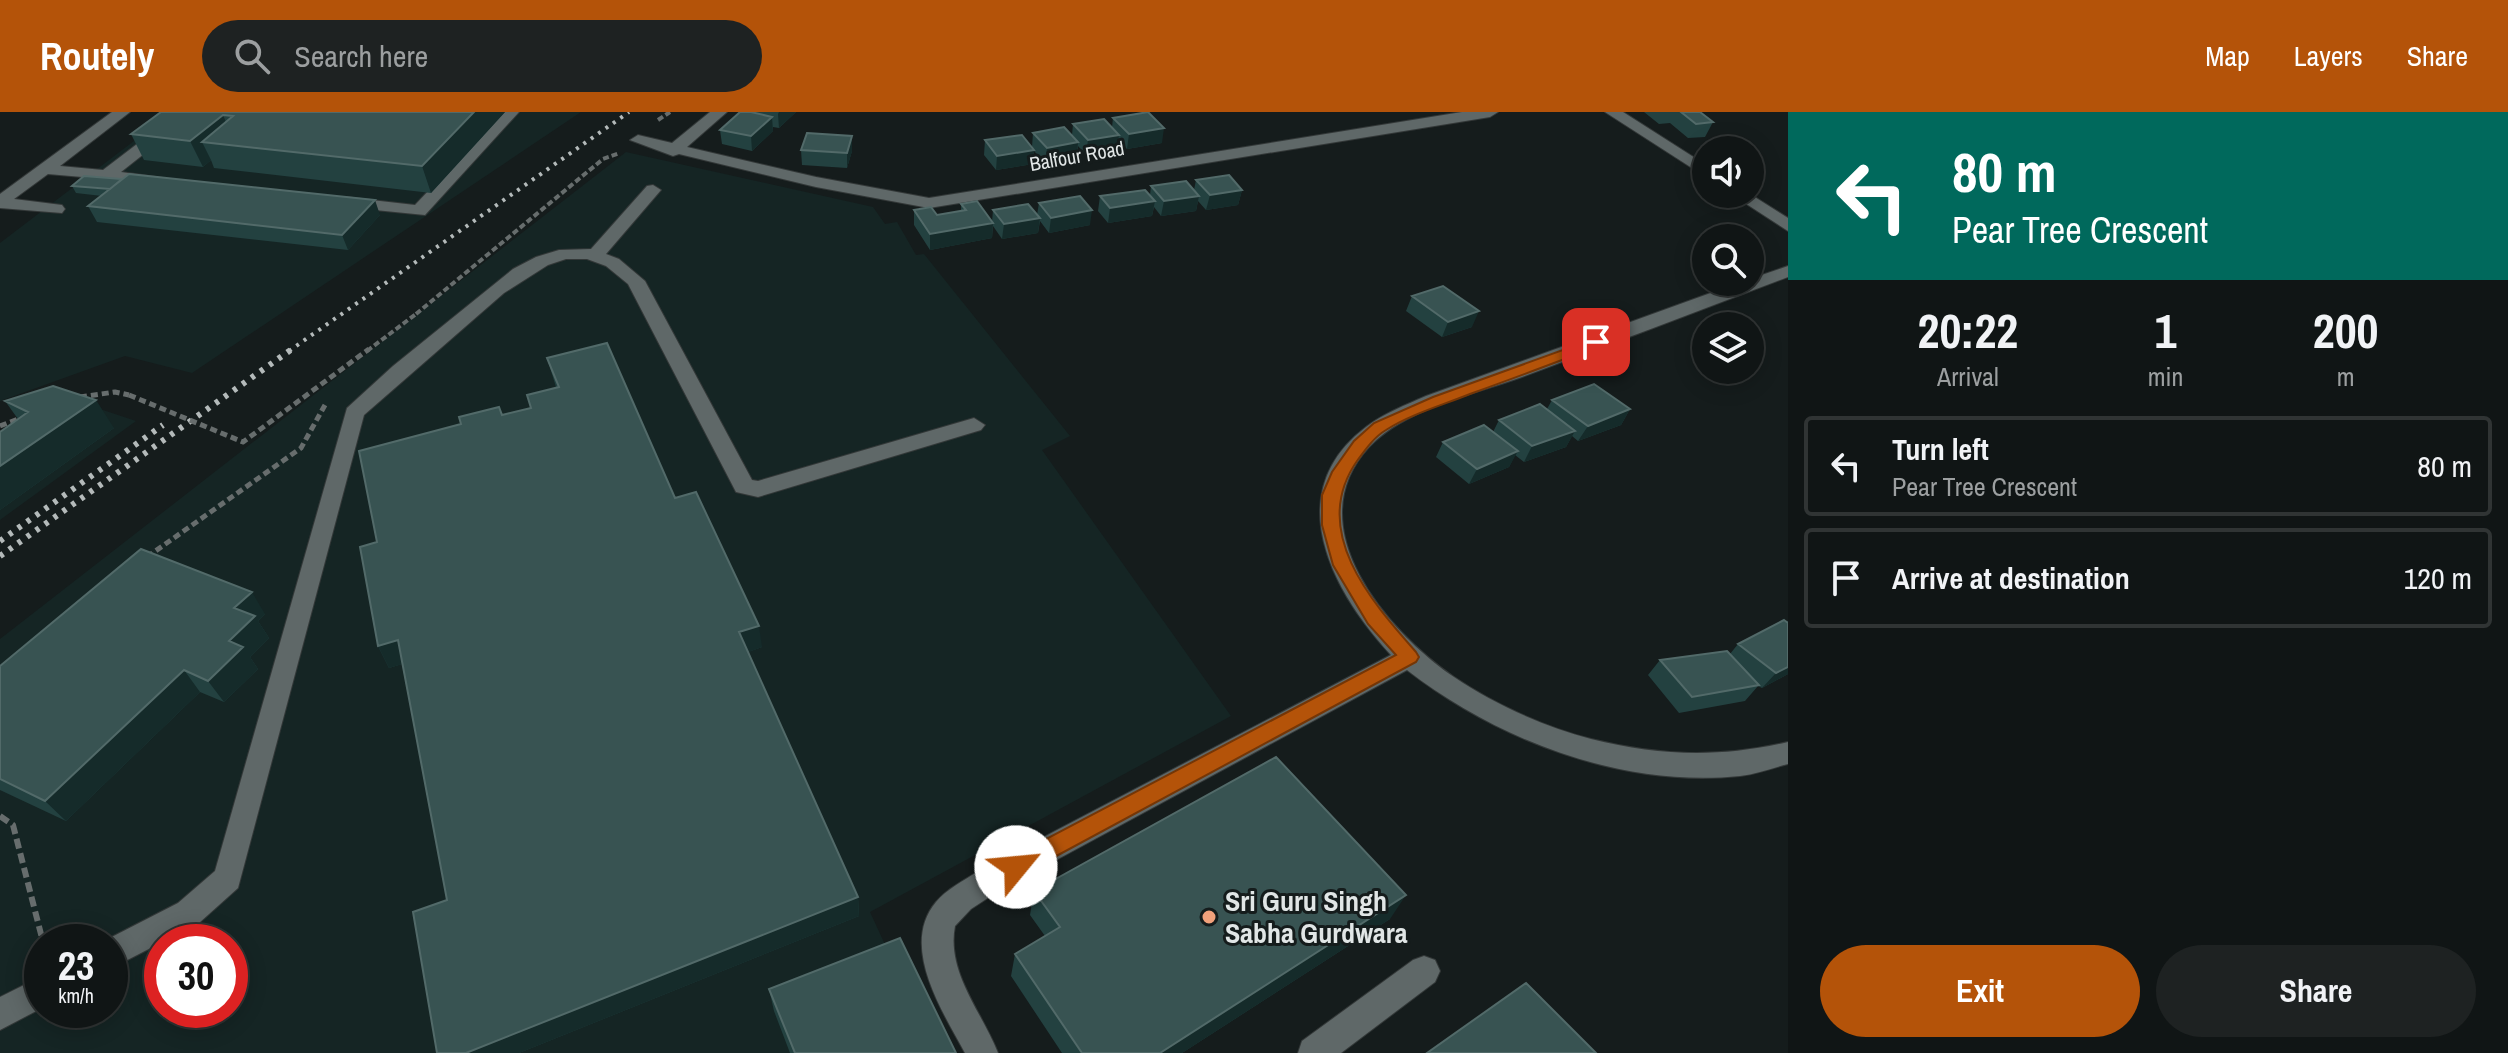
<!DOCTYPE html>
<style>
:root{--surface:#101515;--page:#1e2222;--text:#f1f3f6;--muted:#9c9fa0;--line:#303434;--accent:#b45309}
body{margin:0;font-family:"Archivo Narrow",sans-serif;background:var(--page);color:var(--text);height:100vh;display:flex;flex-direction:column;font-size:30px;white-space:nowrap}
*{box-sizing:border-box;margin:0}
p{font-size:26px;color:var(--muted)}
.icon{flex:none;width:44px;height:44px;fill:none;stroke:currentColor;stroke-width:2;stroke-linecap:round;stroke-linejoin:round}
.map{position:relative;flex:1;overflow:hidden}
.side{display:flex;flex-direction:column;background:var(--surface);width:720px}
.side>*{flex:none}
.hud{background:#00695c;color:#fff;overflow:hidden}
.tools{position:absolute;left:1692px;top:24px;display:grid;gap:16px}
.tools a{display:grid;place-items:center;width:72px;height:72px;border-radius:50%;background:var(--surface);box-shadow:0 4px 20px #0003,0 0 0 2px var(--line);font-size:40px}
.speed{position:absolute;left:24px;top:812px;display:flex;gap:16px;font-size:40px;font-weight:700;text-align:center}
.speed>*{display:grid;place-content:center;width:104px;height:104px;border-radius:50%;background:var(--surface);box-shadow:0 4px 20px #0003,0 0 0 2px var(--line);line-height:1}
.speed small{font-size:20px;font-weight:400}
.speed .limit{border:12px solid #d22;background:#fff;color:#111}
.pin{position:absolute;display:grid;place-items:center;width:68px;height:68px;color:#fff;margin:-34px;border-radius:16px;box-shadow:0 4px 12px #0006}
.me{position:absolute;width:88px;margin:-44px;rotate:62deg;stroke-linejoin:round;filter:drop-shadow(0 0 6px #0008)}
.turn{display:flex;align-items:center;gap:28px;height:168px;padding:0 32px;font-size:36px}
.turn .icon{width:104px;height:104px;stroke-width:2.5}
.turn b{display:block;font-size:56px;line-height:68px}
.eta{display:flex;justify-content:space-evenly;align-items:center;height:136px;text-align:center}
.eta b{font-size:48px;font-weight:700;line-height:56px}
.button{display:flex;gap:16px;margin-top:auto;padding:16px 32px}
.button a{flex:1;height:92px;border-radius:48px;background:var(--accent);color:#fff;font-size:32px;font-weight:700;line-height:92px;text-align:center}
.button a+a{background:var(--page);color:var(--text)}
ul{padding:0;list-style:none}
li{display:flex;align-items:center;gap:24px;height:100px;margin:0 16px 12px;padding:0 16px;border:4px solid var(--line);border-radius:8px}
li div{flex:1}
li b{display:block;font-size:30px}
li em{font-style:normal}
header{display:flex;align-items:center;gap:48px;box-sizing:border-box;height:112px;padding:0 40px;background:var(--accent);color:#fff}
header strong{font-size:38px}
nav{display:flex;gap:44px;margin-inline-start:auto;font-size:28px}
.search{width:560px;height:72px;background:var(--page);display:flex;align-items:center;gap:20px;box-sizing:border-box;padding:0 28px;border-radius:44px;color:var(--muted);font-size:30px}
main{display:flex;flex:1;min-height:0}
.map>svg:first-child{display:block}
</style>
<header>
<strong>Routely</strong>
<div class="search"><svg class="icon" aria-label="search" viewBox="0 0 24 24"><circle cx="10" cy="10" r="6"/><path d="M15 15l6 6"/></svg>Search here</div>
<nav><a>Map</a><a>Layers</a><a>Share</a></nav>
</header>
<main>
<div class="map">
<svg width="1788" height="941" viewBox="0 0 1788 941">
<rect width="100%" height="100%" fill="#151c1c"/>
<path fill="#152524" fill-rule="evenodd" d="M172,0H581L192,261L125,244L0,289V131Z
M626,40L873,95L885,112L897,110L916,143L924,142L1070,324L1042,338L1231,604L870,800L935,941H0V527ZM42,830H110V898H42ZM162,830H230V898H162Z
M91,294L136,309L0,408V325Z"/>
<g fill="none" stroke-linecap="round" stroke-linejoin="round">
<g stroke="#333838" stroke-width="2">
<path id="minor" d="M112,0H130L60,54L103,58L179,0H197L121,60L163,66L165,69L163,72L48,62L14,87L62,93L65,97L62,101L0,96V82Z
M503,0H519L425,103L345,95L337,90L345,85L415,93Z
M710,0H727L687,35L816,65L929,86L1462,0H1498L1490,5L929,96L816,75L679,42L673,44L630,28L638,23L672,31Z
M1605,0H1623L1706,53V65Z
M653,73L661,78L606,142L619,147L645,169L752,368L758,369L974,306L985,313L981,318L758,385L736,380L628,172L606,154L587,147H566L548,153L504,181L364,303L238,776L199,811L110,857V830H102L178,791L215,759L347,296L393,254L513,157L536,145L559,138L591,137L647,74Z
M1731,82H1750L1788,106V119Z
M1788,154V165C1699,199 1611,232 1522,265C1472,283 1406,296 1369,335C1296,414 1387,519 1454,565C1494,592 1544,615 1591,627C1660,644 1719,646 1788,630V652C1772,656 1756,662 1740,664C1623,676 1499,629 1407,558L997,780L971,797L955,814C946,860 982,900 998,941H965C943,900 899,834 936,790C947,777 963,769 977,760L1391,543C1332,479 1279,381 1366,315C1384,301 1406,293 1426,284L1741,170H1750V167Z
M1424,844L1435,848L1440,859L1435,870L1341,941H1298L1302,929L1413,848Z
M42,864V896L0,918V885Z"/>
</g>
<path stroke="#676d6d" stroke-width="4" stroke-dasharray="6 3" stroke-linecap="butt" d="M658,8L670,0
M416,202L603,47L620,41"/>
<path stroke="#676d6d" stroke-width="5" stroke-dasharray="7 4" stroke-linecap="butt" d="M80,285L115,280L129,283
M0,314L21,306
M147,445L301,336L325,293"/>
<path stroke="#676d6d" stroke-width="6" stroke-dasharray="10 5" stroke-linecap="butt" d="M0,704L13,713L43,830"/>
<use href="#minor" fill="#5f6868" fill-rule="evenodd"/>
<path stroke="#b4baba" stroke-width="4" stroke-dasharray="3 6" stroke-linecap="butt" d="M289,239L629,0"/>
<path stroke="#b4baba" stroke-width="6" stroke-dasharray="4 7" stroke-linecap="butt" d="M0,429L163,313
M0,444L292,237"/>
<path stroke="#676d6d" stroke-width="4" stroke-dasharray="6 3" stroke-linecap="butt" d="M367,239L416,202"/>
<path stroke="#676d6d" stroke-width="5" stroke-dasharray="7 4" stroke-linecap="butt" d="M129,283L243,330L369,237"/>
</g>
<path fill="#234140" d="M161,0H505L431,81L214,56L211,48L203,55L144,48L131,22Z
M740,0H796L779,16L773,15V19L752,39L722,32L720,18Z
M1644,0H1700L1713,10L1705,25L1688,26L1670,11L1659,12Z
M1113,6L1162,31L1127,37L1118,28L1117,37L1086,43L1078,34L1077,45L1045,51L1034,39L1033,52L996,58L984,43L985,28L1032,35L1033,21L1072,23L1073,12L1112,15Z
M801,38L852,39L847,56L802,53Z
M1196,68L1242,78L1238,93L1206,98L1198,89L1196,99L1161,104L1154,95L1152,104L1108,111L1098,99L1100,84L1150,83L1151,74L1194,78Z
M72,74L380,103L348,138L97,110L88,94L102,84L76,81Z
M1039,91L1090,113L1049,121L1040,109L1038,121L1002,127L993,114L992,126L930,138L914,113V98L937,103L961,99V92L992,110L993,98L1037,103Z
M1412,184L1472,215L1442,225L1406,199Z
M547,246L675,386L762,535L748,540L858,785L859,804L519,941H437L447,788L402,552L389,556L378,534L377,430L530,296L556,275Z
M1552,288L1630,297L1621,313L1578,329L1572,324L1566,335L1524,350L1515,343L1509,355L1469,372L1436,345L1443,330L1493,320L1499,308L1547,297Z
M5,289L114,316L0,398V320L18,307Z
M265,502L258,509L269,526L250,545L258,557L224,590L200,580L66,709L0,678V554Z
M1788,509V562L1762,576L1758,574L1745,589L1679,601L1648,563L1660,548L1730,542L1738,532Z
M1034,779L1390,807L1182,941H1062L1011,864L1015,842L1045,824L1030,803Z
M769,877L956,941H790L774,899Z"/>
<path fill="#152b2a" d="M474,0H505L431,81L422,54Z
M779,0H796L779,16L778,2Z
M223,3L234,29L202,30L211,48L203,55L190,29Z
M772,5L773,19L752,39L751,24Z
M1164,16L1162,31L1127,37L1129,22Z
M1119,23L1117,37L1086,43L1088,28Z
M852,24V39L847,56V41Z
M1078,30L1077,45L1045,51L1047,36Z
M1034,38L1033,52L996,58L997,44Z
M1242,78L1238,93L1206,98L1210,83Z
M1199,84L1196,99L1161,104L1164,89Z
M375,88L380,103L348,138L342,123Z
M1155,89L1152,104L1108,111L1110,96Z
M1092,98L1090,113L1049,121L1051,106Z
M1040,106L1038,121L1002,127L1004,112Z
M993,111L992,126L930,138V122Z
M1479,199L1472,215L1442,225L1448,210Z
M96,288L114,316L0,398V354Z
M1630,297L1621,313L1578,329L1588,314Z
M1575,319L1566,335L1524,350L1532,334Z
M1518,339L1509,355L1469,372L1477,357Z
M252,480L265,502L258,509L269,526L250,545L258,557L224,590L208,569L229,529L234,496Z
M759,514L762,535L743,542L739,520Z
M398,528L409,550L389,556L378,534Z
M1788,555V562L1762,576L1776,561Z
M184,558L200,580L66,709L45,689Z
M1406,783L1390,807L1182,941H1160Z
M858,785L859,804L519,941H466Z"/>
<path fill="#385352" stroke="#526a69" stroke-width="2" d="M161,0H474L422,54L202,30L233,4L223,3L190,29L131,22Z
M740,0H751L772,5L751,24L720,18Z
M1148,0L1164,16L1129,22L1113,6Z
M1681,0H1700L1713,10L1696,12Z
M1104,7L1119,23L1088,28L1073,12Z
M1064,15L1078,30L1047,36L1033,21Z
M807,21L852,24L847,41L801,38Z
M1022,23L1034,38L997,44L985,28Z
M129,62L375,88L342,123L88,94Z
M1229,63L1242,78L1210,83L1196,68Z
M84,64L122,67L110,77L72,74Z
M1186,69L1199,84L1164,89L1151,74Z
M1145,78L1155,89L1110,96L1100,84Z
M1080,84L1092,98L1051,106L1039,91Z
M977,89L993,111L930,122L914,98L931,95L937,103L966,98L961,92Z
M1028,92L1040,106L1004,112L993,98Z
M1443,174L1479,199L1448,210L1412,184Z
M607,231L675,386L696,380L759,514L739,520L858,785L466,941H437L413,800L447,788L398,528L378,534L360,435L377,430L359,339L461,312L459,305L499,295L502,303L531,296L527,283L559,275L547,246Z
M1594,272L1630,297L1588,314L1552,288Z
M53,274L96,288L0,354V320L28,300L5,289Z
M1540,292L1575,319L1532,334L1499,308Z
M1484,313L1518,339L1477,357L1443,330Z
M141,437L252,480L234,496L255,504L229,529L243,535L208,569L184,558L45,689L0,667V554Z
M1784,508L1788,511V555L1776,561L1738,532Z
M1727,539L1759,573L1692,585L1660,548Z
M1276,645L1406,783L1160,941H1082L1015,842L1060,815L1034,779Z
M900,826L956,941H795L769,877Z
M1526,871L1596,941H1427Z"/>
<path fill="#b45309" stroke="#753606" stroke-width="2" d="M1596,226L1601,227V233C1558,250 1514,266 1470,282C1443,293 1411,302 1386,318C1374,325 1365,338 1357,349C1309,418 1370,488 1416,540L1419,545L1416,550L1023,762L1016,765L1008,762L1004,755L1008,747L1396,543L1368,512L1333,453L1322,413V383L1332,360L1354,329L1374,311L1433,285Z"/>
<circle fill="#f1a17b" stroke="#151c1c" stroke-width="3" cx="1209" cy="805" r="8"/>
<g text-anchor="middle" stroke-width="6" stroke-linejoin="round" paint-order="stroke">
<g font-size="20" fill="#e1e6e6" stroke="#151c1c">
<text transform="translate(1077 44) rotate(-10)" y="7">Balfour Road</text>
</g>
<g font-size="28" font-weight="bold" fill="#e1e6e6" stroke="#151c1c" text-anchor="start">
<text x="1225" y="799">Sri Guru Singh<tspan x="1225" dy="32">Sabha Gurdwara</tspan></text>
</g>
</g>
</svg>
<div class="tools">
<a><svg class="icon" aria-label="sound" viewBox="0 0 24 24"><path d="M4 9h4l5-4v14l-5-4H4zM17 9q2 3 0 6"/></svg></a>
<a><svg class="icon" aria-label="search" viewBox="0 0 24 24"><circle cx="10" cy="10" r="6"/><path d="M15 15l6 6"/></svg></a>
<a><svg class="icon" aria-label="layers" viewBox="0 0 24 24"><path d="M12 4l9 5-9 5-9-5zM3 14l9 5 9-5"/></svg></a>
</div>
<div class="speed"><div>23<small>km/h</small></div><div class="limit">30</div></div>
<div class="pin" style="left:1596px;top:230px;background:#d93025"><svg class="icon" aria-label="arrive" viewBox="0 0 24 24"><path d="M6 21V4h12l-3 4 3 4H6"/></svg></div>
<svg class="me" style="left:1016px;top:755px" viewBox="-20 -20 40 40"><circle r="19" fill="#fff"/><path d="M0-13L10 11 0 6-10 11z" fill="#b45309"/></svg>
</div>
<section class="side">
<div class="hud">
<div class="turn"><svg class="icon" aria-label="left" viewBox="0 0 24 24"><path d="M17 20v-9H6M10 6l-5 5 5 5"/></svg><div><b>80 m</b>Pear Tree Crescent</div></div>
</div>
<div class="eta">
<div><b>20:22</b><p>Arrival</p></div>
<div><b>1</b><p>min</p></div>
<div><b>200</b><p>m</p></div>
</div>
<ul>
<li><svg class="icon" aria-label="left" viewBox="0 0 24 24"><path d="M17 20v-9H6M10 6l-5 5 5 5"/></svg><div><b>Turn left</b><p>Pear Tree Crescent</p></div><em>80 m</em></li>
<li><svg class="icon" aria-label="arrive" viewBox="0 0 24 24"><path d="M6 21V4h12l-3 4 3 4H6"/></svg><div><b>Arrive at destination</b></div><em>120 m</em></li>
</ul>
<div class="button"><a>Exit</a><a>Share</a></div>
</section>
</main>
